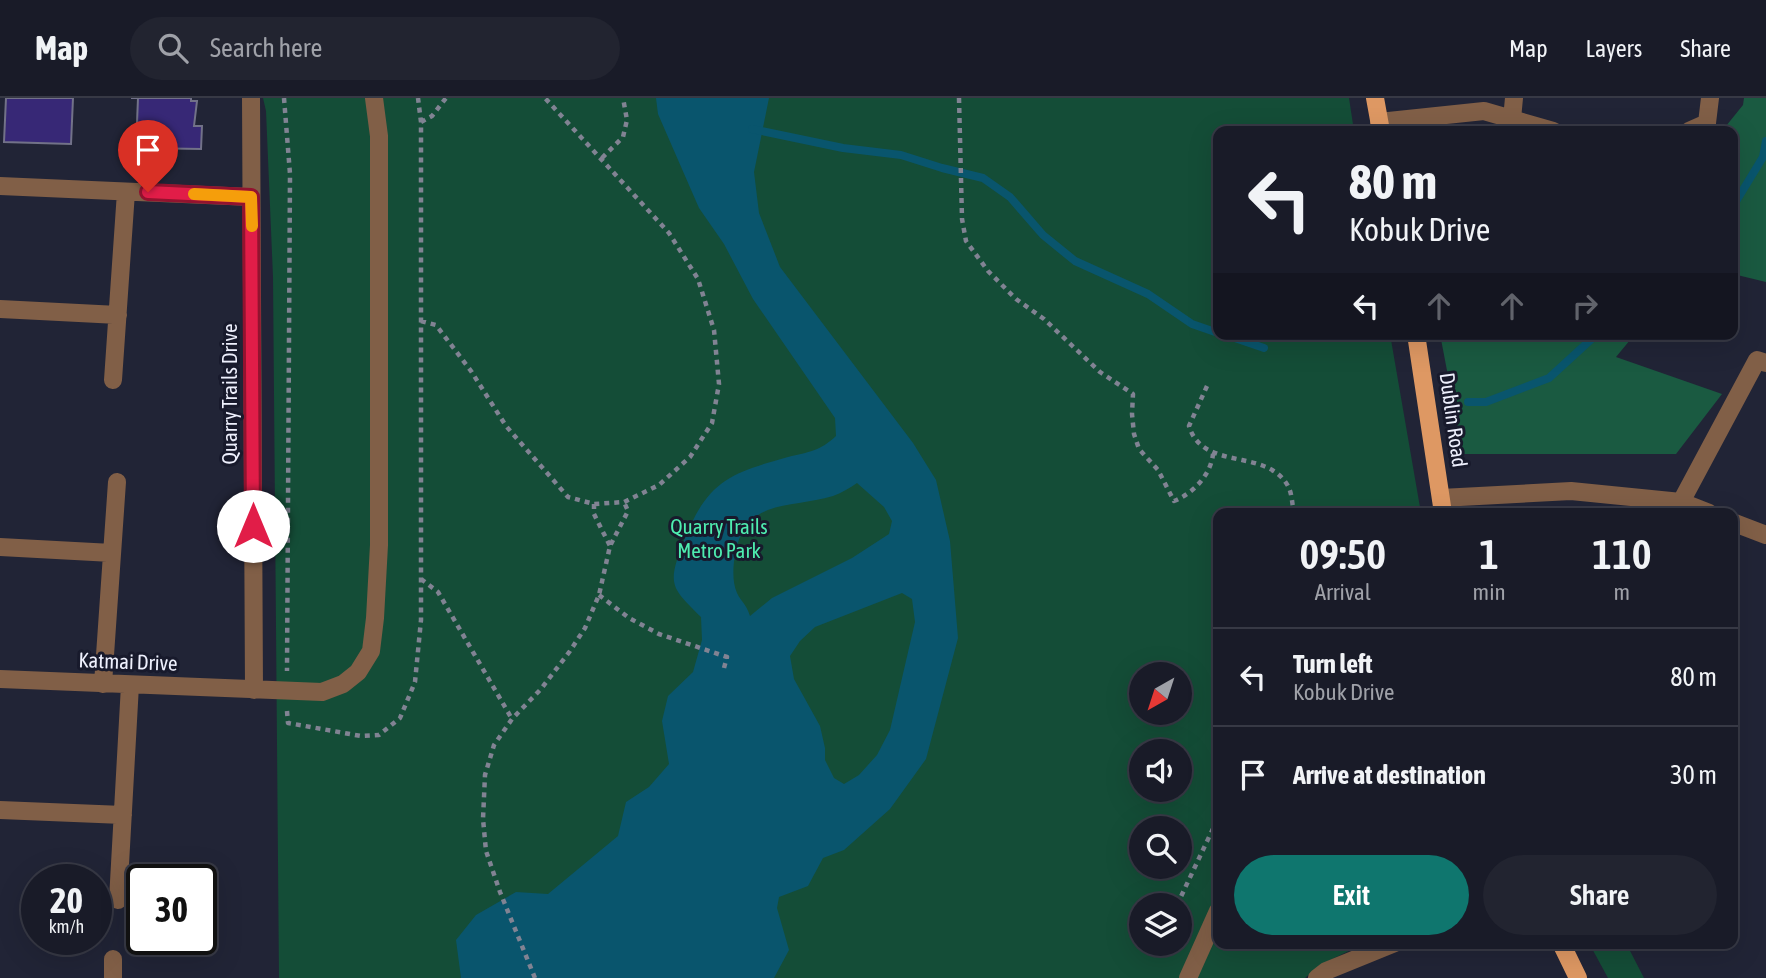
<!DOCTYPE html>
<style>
:root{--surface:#191b28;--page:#222430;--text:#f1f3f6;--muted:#9fa1a8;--line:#373945;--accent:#0f766e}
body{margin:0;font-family:"Asap Condensed",sans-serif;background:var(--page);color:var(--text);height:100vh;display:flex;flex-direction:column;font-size:26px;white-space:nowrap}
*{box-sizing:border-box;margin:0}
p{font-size:23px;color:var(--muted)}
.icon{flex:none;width:38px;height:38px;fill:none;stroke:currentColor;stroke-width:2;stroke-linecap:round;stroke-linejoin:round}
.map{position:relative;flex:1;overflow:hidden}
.side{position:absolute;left:1213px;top:410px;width:525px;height:441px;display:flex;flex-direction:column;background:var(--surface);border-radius:14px;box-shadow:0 7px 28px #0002,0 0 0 2px var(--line)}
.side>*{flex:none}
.top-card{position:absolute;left:1213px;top:28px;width:525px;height:214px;border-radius:14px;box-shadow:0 7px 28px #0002,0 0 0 2px var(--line);background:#191b28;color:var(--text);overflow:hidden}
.needle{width:46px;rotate:219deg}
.buttons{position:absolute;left:1129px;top:564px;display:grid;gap:14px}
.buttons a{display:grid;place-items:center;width:63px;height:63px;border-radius:50%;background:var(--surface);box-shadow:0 7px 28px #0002,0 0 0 2px var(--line);font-size:35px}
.speed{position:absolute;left:21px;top:766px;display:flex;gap:14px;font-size:35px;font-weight:700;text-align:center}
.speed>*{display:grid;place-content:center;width:91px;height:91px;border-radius:50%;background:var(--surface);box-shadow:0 7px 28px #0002,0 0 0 2px var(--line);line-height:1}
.speed small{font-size:18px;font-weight:400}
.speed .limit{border:4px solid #111;border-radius:10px;background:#fff;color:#111}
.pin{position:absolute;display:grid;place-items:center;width:60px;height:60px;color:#fff;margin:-72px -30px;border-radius:50% 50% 50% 0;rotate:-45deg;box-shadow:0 0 7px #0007}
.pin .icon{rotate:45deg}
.me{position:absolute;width:77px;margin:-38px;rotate:0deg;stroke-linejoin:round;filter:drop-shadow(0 0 5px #0008)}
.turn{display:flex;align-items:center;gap:24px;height:147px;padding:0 21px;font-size:32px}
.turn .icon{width:91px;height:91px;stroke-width:2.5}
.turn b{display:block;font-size:49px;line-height:60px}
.lanes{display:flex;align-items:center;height:66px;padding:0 21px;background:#0003;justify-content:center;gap:35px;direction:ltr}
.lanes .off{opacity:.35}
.eta{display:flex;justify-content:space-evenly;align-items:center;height:119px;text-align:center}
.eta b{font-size:42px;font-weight:600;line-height:49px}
.cta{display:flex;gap:14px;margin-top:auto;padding:14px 21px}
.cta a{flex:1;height:80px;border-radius:42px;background:var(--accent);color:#fff;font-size:28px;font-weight:600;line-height:80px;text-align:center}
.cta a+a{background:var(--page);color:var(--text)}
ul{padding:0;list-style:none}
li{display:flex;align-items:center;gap:21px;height:98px;padding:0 21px;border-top:2px solid var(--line)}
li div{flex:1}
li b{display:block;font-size:26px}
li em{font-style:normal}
header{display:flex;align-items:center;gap:42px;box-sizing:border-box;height:98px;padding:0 35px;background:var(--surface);border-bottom:2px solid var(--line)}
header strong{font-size:33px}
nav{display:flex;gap:38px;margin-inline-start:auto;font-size:24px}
.search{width:490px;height:63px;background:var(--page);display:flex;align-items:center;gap:18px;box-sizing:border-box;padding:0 24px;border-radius:38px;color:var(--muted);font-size:26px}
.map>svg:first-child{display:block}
</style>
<header>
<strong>Map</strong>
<div class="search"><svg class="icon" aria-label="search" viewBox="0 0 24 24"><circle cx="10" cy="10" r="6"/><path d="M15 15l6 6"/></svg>Search here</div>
<nav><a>Map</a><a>Layers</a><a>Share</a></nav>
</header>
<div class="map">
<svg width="1766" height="880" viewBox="0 0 1766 880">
<rect width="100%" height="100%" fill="#212436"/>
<path fill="#144d37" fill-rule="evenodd" d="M263,0H1349L1354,33H1218V236H1390L1421,415H1218V845H1365L1320,867L1305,880H279L273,179L266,13ZM1141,576H1180V614H1141ZM1141,653H1180V691H1141ZM1141,730H1180V768H1141ZM1141,807H1180V845H1141Z
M1589,845H1626L1644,880H1608Z"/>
<path fill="#1a5a41" d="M1744,0H1766V184L1733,176L1732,33H1722L1743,7Z
M1440,236H1635L1616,259L1722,296L1676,356H1463Z"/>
<path fill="#09556d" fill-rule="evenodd" d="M656,0H769L754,74L759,115L780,169L913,345L936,382L950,443L958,540L926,661L890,711L844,752L823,760L808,788L779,799L777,810L789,852L774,880H461L456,842L476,817L516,794L548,796L618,738L626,704L649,689L669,666L662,623L668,598L693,574L702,542L701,519C671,489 667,487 683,445C707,384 727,376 788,359C809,354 820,353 836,338L835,320L753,201L724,146L699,110L658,16ZM857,385L884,409L892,423L889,436L852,460L772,500L750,518C746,505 741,504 737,495C732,484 733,468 735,457C745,399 791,411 833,398C841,395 850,390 857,385ZM902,495L912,501L915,524L890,632L877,657L859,677L844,686L834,680L825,662V650L820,628L794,581L790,558L800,543L815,529Z"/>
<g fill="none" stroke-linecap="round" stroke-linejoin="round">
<path stroke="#09556d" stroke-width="8" d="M752,31L843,50L901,57L942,70L983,80L1010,99L1043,137L1075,163L1148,196L1192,226L1218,235
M1732,110L1763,59L1766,43
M1223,236L1264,250
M1468,304H1486L1549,280L1597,236"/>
</g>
<path fill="#372876" stroke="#727288" stroke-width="2" d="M6,0H73L71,46L4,44Z
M131,0H191V3H197L194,28H202L201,51L142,50L143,24L137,25L138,0Z"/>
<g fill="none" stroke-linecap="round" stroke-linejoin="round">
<path stroke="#818393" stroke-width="4.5" stroke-dasharray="5 5" stroke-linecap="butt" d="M284,0L290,76L287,573
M959,0L962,121L966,143L988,173L1016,201L1044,221L1100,274L1133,296L1132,316L1134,336L1139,351L1158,372L1174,403C1194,395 1211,376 1213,356
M421,24L432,18L446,0
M602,60L623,39L627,22L623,0
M421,223L436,227L471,273L506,328L568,399L594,406L624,404L659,387L690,359L712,325L719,286L714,232L698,181L669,135L545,0
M1207,288L1189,328C1203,374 1266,349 1288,388C1292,395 1292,406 1294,415
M594,406V416L610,448
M421,481L438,494L512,621
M599,497L629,520L659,536L727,559L724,570
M287,613L288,625L361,638L379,637L400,620L415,584L421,522V24L418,0
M1177,807L1218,720
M535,880L500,794L486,753L483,721L485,677L494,647L512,621L541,591L570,553L585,530L599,497L610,448L628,413L624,404"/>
<path stroke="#815f47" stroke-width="18" d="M251,0L254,592
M1512,21L1514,0
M1379,24L1484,13L1553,33
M1689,33L1707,25L1710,0
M0,88L251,99
M0,211L118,217
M113,282L126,94
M1441,400L1571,393L1681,404L1709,415
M1681,404L1757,262L1766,265
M1732,424L1766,437
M0,449L112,455
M0,581L322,594L343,586L358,574L371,553L375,520L379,447V38L374,0
M103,586L117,384
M0,712L123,717
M118,802L130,587
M113,880V861
M1188,880L1218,813
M1317,880L1326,873L1395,845"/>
<path stroke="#de9863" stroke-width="18" d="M1375,0L1381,33
M1416,236L1443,415
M1561,845L1578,880"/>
</g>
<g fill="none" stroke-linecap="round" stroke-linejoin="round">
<g stroke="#92132f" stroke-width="18">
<path id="route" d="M148,94L251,99L253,428"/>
</g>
<use href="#route" stroke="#e11d48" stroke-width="12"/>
<path stroke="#f59e0b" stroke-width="12" d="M194,96L251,99L252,128"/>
</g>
<g text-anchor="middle" stroke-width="6" stroke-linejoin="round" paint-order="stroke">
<g font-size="21" fill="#eef0fd" stroke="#181a2c">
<text transform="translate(230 296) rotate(-90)" y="7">Quarry Trails Drive</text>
<text transform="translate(1453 322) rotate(82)" y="7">Dublin Road</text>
<text transform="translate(128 564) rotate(2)" y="7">Katmai Drive</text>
</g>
<g font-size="21" fill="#4eedb0" stroke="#181a2c">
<text x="719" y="436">Quarry Trails<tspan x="719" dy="24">Metro Park</tspan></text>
</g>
</g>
</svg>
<div class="buttons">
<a><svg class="needle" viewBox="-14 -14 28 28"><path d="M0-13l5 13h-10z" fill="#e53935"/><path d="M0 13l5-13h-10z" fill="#9fa1a8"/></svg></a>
<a><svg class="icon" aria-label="sound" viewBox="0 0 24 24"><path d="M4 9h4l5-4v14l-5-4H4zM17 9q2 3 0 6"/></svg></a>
<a><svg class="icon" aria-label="search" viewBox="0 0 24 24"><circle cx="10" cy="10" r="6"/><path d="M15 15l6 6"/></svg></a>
<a><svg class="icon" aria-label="layers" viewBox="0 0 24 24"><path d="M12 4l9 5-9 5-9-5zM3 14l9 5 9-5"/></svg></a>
</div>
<div class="speed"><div>20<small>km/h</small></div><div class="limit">30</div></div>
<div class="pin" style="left:148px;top:94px;background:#d93025"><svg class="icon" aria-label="arrive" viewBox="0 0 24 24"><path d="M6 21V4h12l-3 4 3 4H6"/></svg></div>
<svg class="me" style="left:253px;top:428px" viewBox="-20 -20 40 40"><circle r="19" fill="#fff"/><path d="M0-13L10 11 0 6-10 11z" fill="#e11d48"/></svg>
<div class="top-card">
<div class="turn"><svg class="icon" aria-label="left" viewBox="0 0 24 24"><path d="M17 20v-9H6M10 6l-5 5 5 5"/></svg><div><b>80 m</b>Kobuk Drive</div></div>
<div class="lanes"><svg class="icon" aria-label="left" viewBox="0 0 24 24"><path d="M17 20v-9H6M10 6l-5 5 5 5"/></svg><svg class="icon off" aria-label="ahead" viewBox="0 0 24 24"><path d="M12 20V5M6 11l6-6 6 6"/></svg><svg class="icon off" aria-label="ahead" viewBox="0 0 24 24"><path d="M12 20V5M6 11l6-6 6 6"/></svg><svg class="icon off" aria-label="right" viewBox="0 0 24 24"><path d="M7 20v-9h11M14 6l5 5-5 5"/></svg></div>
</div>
<section class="side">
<div class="eta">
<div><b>09:50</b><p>Arrival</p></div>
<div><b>1</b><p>min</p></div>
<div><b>110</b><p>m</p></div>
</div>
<ul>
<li><svg class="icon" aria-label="left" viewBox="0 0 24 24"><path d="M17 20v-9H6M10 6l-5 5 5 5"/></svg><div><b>Turn left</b><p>Kobuk Drive</p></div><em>80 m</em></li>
<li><svg class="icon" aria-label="arrive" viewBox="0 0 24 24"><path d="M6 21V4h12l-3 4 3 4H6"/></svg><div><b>Arrive at destination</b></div><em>30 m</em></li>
</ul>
<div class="cta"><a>Exit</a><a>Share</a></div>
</section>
</div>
